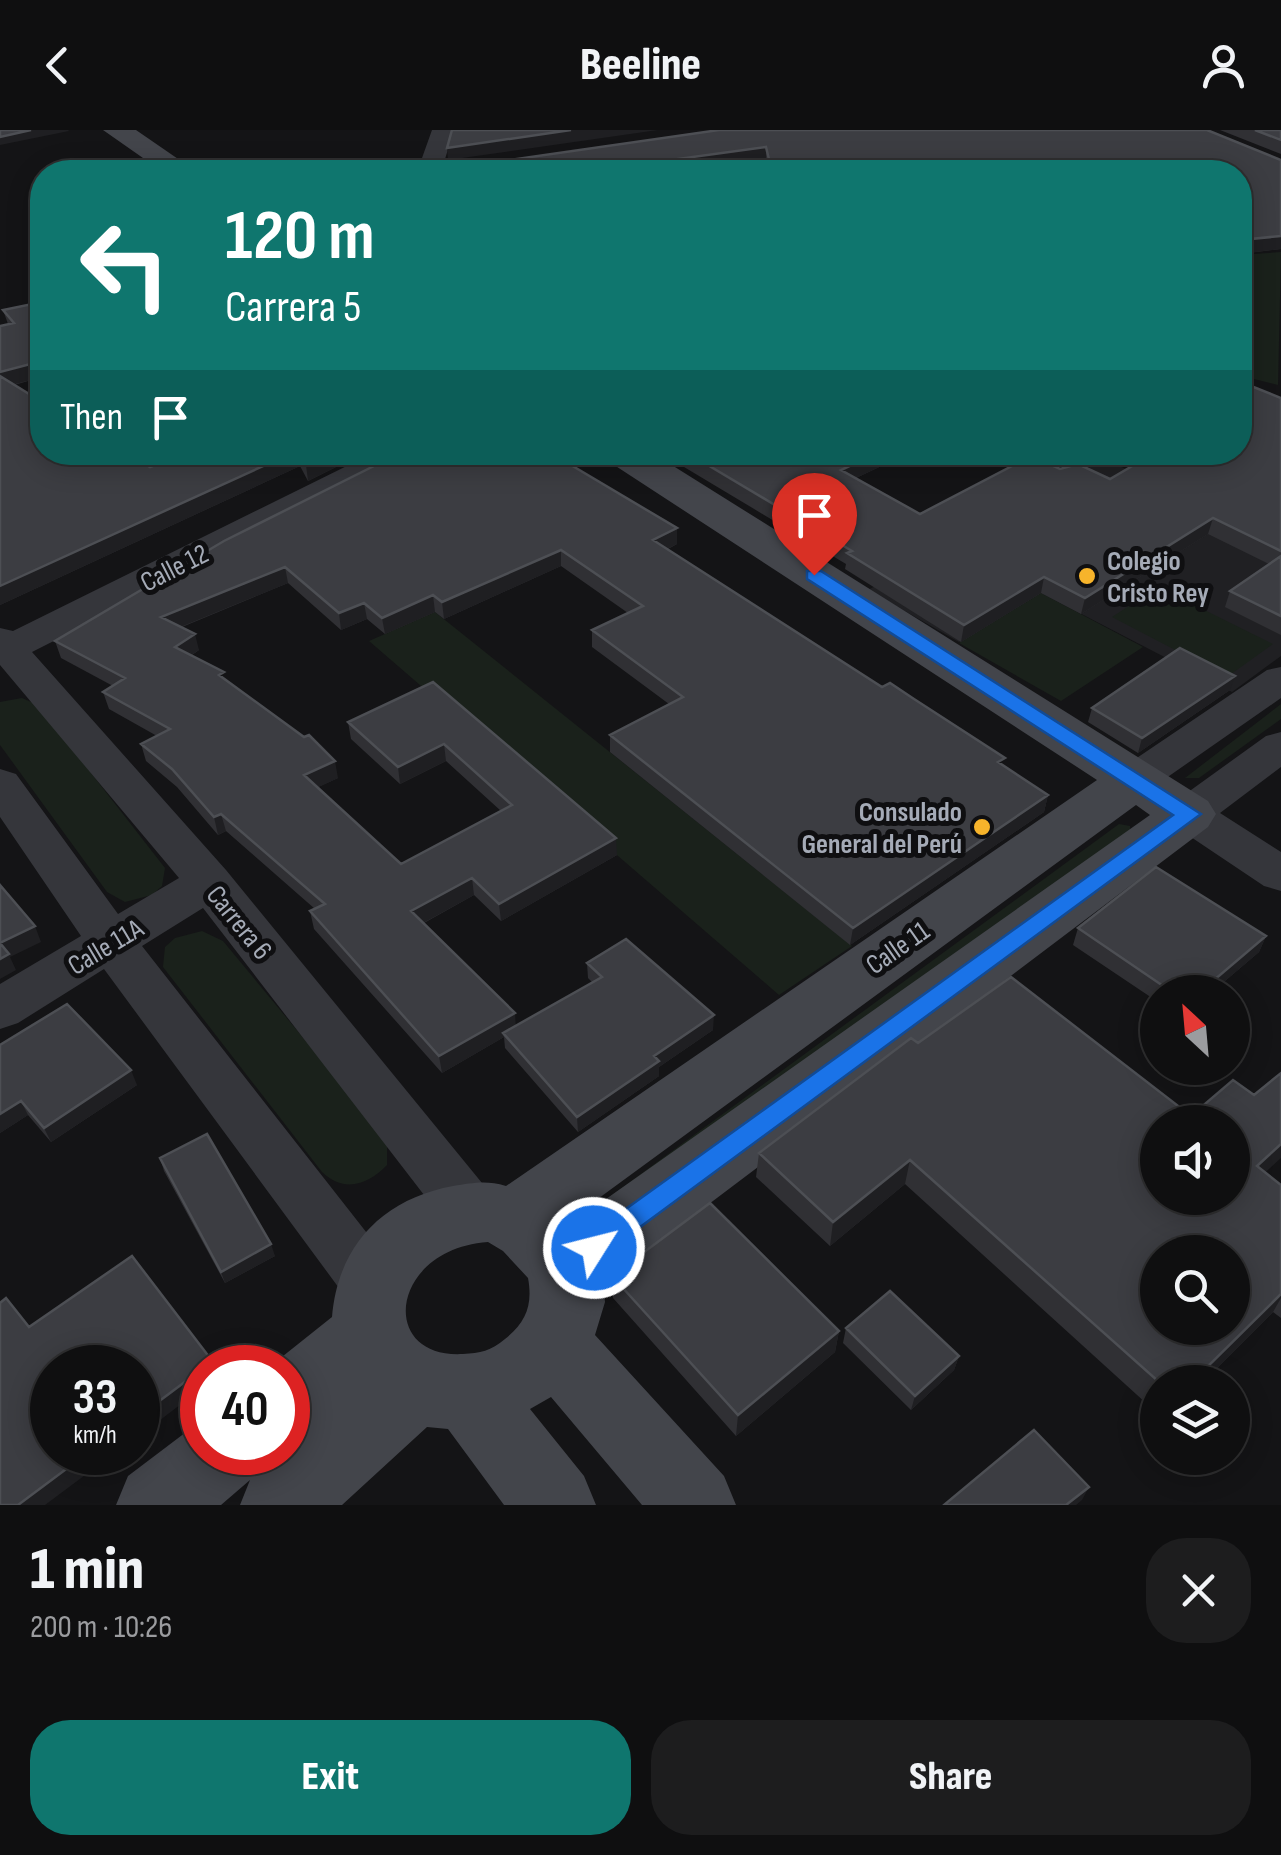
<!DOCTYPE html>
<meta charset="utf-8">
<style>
:root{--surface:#0f0f10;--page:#1d1d1e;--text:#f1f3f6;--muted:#9b9c9f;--line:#2f2f30;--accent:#0f766e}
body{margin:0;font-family:"Sofia Sans Condensed",sans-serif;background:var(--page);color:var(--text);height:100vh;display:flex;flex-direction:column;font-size:38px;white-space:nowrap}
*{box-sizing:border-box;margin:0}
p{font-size:32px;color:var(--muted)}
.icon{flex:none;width:55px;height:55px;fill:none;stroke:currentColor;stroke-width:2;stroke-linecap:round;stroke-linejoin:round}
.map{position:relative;height:1375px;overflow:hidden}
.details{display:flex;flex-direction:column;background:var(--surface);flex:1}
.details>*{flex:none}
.top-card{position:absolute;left:30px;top:30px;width:1222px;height:305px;border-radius:40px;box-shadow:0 5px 25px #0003,0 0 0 2px var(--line);background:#0f766e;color:#fff;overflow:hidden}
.needle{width:65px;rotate:334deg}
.fabs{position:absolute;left:1140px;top:845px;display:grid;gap:20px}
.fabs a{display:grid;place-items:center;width:110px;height:110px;border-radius:50%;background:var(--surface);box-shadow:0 5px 25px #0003,0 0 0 2px var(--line);font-size:50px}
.speed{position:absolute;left:30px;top:1215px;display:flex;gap:20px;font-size:50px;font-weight:700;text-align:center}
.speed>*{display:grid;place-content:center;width:130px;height:130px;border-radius:50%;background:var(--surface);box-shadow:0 5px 25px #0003,0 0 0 2px var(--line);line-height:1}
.speed small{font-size:25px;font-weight:400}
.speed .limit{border:15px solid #d22;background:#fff;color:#111}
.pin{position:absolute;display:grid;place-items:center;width:85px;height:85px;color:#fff;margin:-102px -42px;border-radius:50% 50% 50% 0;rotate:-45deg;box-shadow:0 0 10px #0007}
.pin .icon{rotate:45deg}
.me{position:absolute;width:110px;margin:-55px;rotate:54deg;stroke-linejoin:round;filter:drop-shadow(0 0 8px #0008)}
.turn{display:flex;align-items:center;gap:35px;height:210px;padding:0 30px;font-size:45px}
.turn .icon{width:130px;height:130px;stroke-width:2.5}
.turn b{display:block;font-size:70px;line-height:85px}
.then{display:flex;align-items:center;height:95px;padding:0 30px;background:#0003;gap:20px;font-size:38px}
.round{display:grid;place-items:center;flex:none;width:105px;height:105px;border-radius:40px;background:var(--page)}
.summary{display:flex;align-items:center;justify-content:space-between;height:170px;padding:0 30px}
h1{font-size:60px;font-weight:800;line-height:75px}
.primary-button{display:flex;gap:20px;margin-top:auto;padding:20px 30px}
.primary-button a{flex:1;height:115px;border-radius:40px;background:var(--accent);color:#fff;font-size:40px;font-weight:800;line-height:115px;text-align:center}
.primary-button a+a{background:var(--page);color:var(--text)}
header{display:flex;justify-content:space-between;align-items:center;height:130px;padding:0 30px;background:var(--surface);font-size:45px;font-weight:800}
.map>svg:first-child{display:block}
</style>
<header><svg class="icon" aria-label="back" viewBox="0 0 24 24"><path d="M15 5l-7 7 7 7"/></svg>Beeline<svg class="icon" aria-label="person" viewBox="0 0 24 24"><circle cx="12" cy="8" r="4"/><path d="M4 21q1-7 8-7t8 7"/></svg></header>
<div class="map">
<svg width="1281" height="1375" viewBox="0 0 1281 1375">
<rect width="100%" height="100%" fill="#141416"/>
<path fill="#202023" d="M1104,329L1281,410V526L1232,562L1041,463L959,512L868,460Z"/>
<path fill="#1a211b" d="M1281,122L1278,255L1254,249L1240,257V125Z
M1158,457L1273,514L1227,547L1112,487Z
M1041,463L1143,517L1061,571L959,513Z
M435,482L852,816L779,865L369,511Z
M22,568L38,575L165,738L162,756L152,765L125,772L107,762L0,615V572Z
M1281,574V589L1199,648H1185Z
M1119,694L1130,696V702L578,1090Z
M202,801L223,811L387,1009V1035C368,1055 344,1063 322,1042L163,837L165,817L175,808Z"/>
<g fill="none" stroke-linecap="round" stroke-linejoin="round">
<path fill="#35363b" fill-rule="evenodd" d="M432,0H454L441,42H417Z
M375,322H418L414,329L32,522L226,740L491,1064L500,1082L491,1100L471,1107L451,1100L203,778L142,816L392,1135L401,1154L392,1173L371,1181L350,1173L104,839L18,893L0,899V854L81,806L0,687V639L16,644L118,784L179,748L0,535V498L13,501Z
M1281,537V568L1149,660L1134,665L1119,660L1112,650L1119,640L1267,540Z
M1281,602V637L1220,683L1281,722V761L1264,756L1173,695L1167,684L1173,673L1266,606Z"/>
<path fill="#43454b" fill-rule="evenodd" d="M103,0H136L197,42H163Z
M602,322H651L1208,671L1216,684L1208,697L603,1154L605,1172L595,1205L724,1346L736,1375H642L551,1267L530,1279L584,1346L596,1375H504L448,1299L427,1297L342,1375H240L250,1350L221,1375H116L128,1346L202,1290V1322H262L252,1346L280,1322H288V1316L305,1301L288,1307V1238H268L332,1187C338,1115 383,1069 453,1056C473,1053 486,1050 506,1056L1097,650L608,331ZM1136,675L1150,685L572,1093L569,1090ZM488,1112L503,1121L528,1148C533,1175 526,1192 505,1209C491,1221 480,1223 463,1224C377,1229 390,1119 488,1112Z"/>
</g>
<path fill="#303034" d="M719,0L1281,30V119L1240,124V42H769L766,30L676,42H433L489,33Z
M1220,0H1281V24Z
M42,172V247L14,255L150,337L190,322H366L308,351L300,336L0,475L8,194L3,180Z
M1281,268V505L1225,477L1230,461L1269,434L1208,404L1081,484L1041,463L961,512L845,439L846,434L659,322H911L856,348L920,384L1060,339L1110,349Z
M402,322L677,414L668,419L1048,665L1044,682L850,815L610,622V605L669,574L592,517V500L628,483L561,436L444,489L435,482L385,504L367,489L341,500L288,453L182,497L199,520L192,525L227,550L338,648L318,657L401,734L501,681L446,631L400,654L351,609L348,592L433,552L617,725L501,791L474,765L424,793L516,896L592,852L588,848L587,833L713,900L659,937V946L578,1002L505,918L504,907L442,943L314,799L310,781L315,779L226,701L218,705L177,657L146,631L141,614L157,606L109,579L103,562L113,556L61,528L55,511Z
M1230,560L1138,623L1088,592L1092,578Z
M1078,798L1266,806L1259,822L1212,862H1158V872L1073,815Z
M918,913L1191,986L1281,1055V1188L1273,1182L1203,1252H1158V1284L905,1054L830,1116L756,1047L759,1023Z
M0,915L137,955L51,1012L28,985L0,1003Z
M160,1028L275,1126L225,1153L164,1041Z
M612,1146L839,1201L835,1222L736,1306L613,1168Z
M846,1198L959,1226L954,1240L911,1280L843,1213Z"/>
<path fill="#1f1f22" d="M31,0H68L69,1L0,15V7Z
M571,0H658L448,30L447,18Z
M766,17V30L676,42H583Z
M1281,106V119L1240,124V110Z
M42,231V247L0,258V242Z
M294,322H298L300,336L0,475V456Z
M332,322H366L308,351L306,335Z
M879,322H911L839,356L841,340Z
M1213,388L1208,404L1081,484L1085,468Z
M677,398V414L653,426V410Z
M561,420V436L444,489L442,472Z
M285,437L288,453L166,503L161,487Z
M1044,447L1041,463L961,512L964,495Z
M433,465L435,482L385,504L382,488Z
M364,473L367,489L341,500L339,483Z
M195,504L199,520L179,533L175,517Z
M1235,546L1230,560L1138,623L1142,608Z
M444,614L446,631L400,654L398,637Z
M335,631L338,648L308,662L304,645Z
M1048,665L1044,682L850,815L853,798Z
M221,684L226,701L218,705L214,687Z
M616,708L617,725L501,791L499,774Z
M472,748L474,765L414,798L411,781Z
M35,796L41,812L10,827L16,840L0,849V813Z
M1266,806L1259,822L1212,862H1200Z
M515,883L516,900L503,903L504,907L442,943L439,926Z
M714,885L713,900L659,937V946L578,1002L577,987L654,926Z
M131,940L137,955L51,1012L44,998Z
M21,971L28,985L0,1003V984Z
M1281,1014V1028L1245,1061L1257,1036Z
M910,1030L905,1054L830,1116L833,1092Z
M271,1114L275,1126L225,1153L221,1142Z
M1281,1164V1168L1273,1182L1203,1252H1192Z
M839,1201L835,1222L736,1306L738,1285Z
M959,1226L954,1240L911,1280L915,1266Z
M202,1239V1258L138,1307V1287Z
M89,1322H116L45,1375H18Z
M1089,1357L1082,1370L1076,1375H1066Z"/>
<path fill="#3c3d42" stroke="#4d4f54" stroke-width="2.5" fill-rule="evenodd" d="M0,0H31L0,7Z
M452,0H571L447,18Z
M719,0H1207L1281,30V106L1240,110V42H772L766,17L583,42H433L434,33H489Z
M1255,0H1281V10Z
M42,172V231L0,242V196L14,193L3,180Z
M0,246L42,272V322H125L150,337L190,322H294L0,456Z
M1246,254L1281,268V421L1213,388L1085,468L1044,447L964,495L847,423L852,421L686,322H879L841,340L920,384L1031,326L1060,339L1078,334L1110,349L1156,322H1240V257Z
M299,322H332L306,335Z
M402,322H549L677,398L653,410L882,557L890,553L914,569L1005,628L998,632L1048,665L853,798L610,605L683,567L592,500L643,476L561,420L442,472L433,465L382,488L364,473L339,483L285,437L161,487L195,504L175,517L224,542L219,545L304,607L309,605L335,631L304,645L401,734L512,675L444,614L398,637L348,592L433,552L616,708L499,774L472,748L411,781L515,883L439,926L310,781L325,774L221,684L214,687L172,639L141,614L170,599L103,562L125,548L55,511L224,411Z
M1281,426V486L1230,461Z
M1180,518L1235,546L1142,608L1092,578Z
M1156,737L1266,806L1200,862H1172L1078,798Z
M0,755L35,796L0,813L9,824L0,829Z
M626,809L714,885L654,926L659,931L577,987L503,903L602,847L587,833Z
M1011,847L1191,986L1233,950L1254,965L1281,943V1014L1257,1036L1281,1055V1164L1192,1252H1159L910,1030L833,1092L759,1023L911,908L918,913ZM1158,992H1232V1068H1158ZM1158,1122H1232V1198H1158Z
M67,874L131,940L44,998L21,971L0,984V915Z
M207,1004L271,1114L221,1142L160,1028Z
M710,1073L839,1201L738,1285L612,1146Z
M132,1126L213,1232L205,1238H202V1239L138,1287V1238H52V1322H89L18,1375H0V1173L6,1168L29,1197Z
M890,1161L959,1226L915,1266L846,1198Z
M1034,1300L1089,1357L1066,1375H944Z"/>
<path fill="#1a73e8" stroke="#114b97" stroke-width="2.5" d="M807,441H821L1201,684L594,1131L584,1127L580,1118L584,1109L1173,685L807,449Z"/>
<g fill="#f7b42b" stroke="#0f0f11" stroke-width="4">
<circle cx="1087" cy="446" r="10"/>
<circle cx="982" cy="697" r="10"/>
</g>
<g text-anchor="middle" stroke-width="10" stroke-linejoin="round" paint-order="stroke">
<g font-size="28" font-weight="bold" fill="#a5abb7" stroke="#0f0f11" text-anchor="start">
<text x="1107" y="440">Colegio<tspan x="1107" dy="32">Cristo Rey</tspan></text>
<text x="962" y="691" text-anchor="end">Consulado<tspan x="962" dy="32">General del Perú</tspan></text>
</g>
<g font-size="28" fill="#a5abb7" stroke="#0f0f11">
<text transform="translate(174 437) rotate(-27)" y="10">Calle 12</text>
<text transform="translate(240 792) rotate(51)" y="10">Carrera 6</text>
<text transform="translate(105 816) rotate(-31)" y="10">Calle 11A</text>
<text transform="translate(897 817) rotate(-35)" y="10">Calle 11</text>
</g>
</g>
</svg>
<div class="fabs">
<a><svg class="needle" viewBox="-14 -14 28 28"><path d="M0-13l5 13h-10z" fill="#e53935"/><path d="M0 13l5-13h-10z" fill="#9b9c9f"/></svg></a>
<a><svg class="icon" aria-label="sound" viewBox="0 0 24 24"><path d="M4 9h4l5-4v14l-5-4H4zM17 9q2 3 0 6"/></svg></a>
<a><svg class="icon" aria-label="search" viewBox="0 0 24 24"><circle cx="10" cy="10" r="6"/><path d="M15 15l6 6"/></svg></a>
<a><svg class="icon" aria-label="layers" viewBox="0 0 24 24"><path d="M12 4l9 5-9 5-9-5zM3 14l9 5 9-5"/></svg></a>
</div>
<div class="speed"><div>33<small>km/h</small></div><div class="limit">40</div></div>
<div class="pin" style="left:814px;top:445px;background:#d93025"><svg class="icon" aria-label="arrive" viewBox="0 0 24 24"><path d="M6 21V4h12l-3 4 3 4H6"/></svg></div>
<svg class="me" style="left:594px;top:1118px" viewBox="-20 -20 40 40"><circle r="17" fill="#1a73e8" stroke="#fff" stroke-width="3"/><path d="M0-11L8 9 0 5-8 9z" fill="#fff"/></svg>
<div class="top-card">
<div class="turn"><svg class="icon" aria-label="left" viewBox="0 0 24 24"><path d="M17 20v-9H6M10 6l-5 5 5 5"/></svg><div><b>120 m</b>Carrera 5</div></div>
<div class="then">Then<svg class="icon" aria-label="arrive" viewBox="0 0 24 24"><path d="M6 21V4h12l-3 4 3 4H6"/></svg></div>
</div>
</div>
<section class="details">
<div class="summary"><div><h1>1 min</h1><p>200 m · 10:26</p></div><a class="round"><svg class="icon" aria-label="close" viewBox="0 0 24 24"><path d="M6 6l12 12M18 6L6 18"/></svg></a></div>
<div class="primary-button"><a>Exit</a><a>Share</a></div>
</section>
